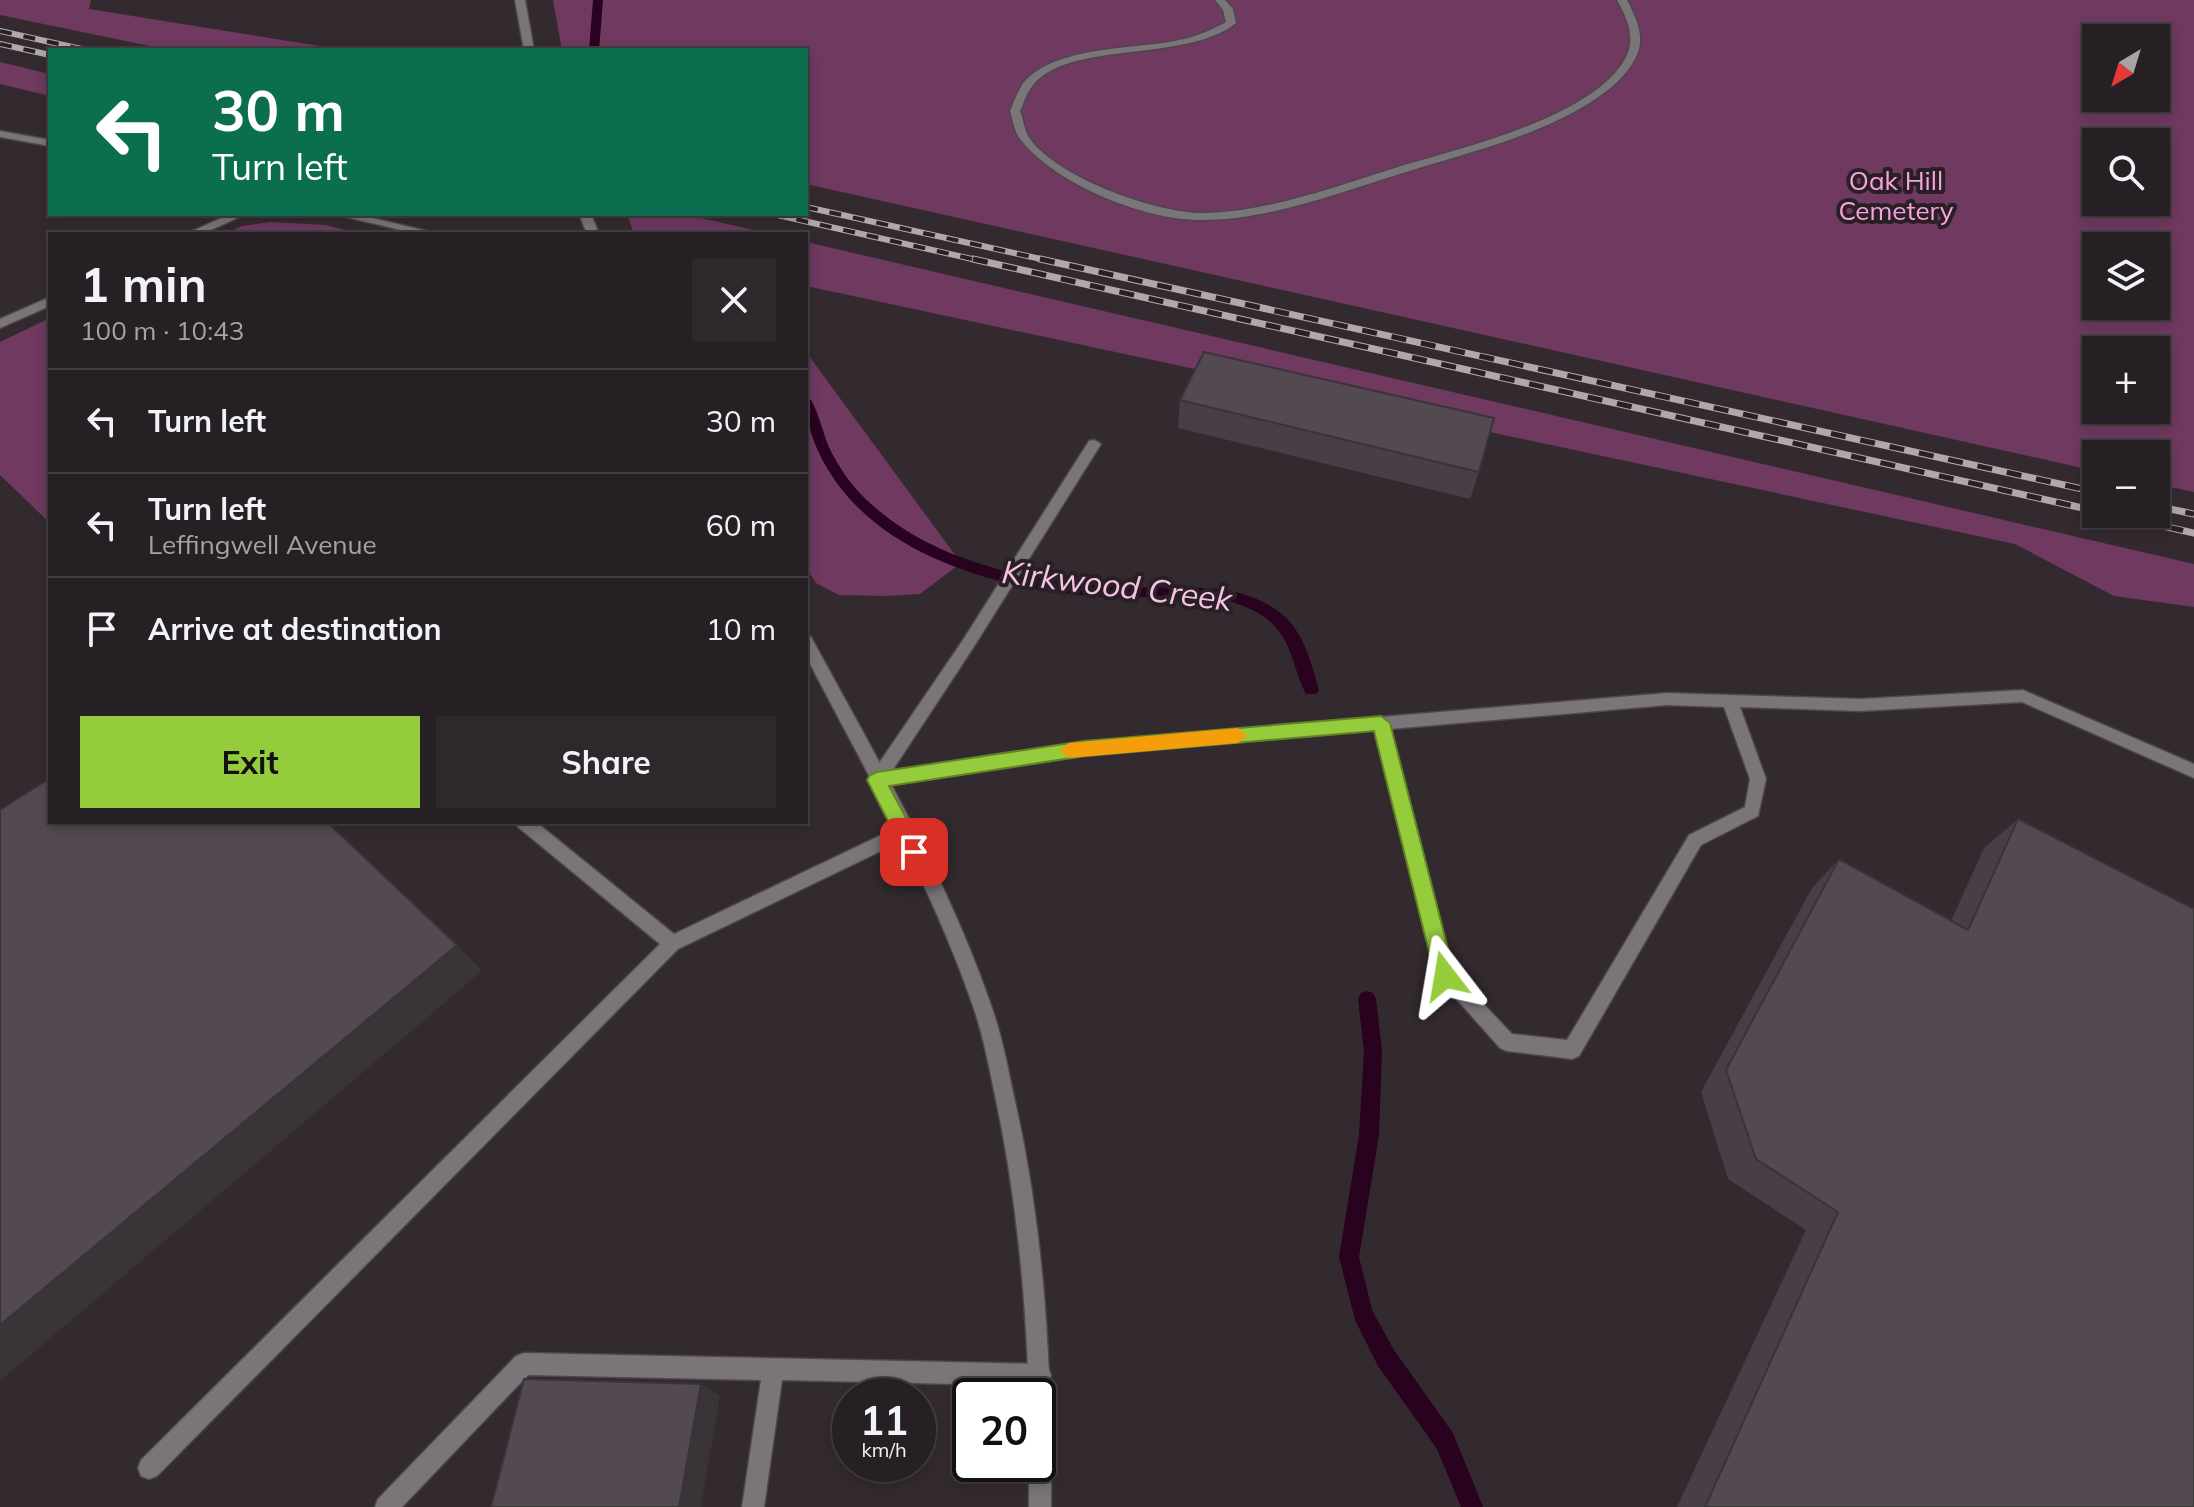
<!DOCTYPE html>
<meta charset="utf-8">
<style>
:root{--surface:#262024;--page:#2e282c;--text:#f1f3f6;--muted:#a4a3a6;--line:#423e41;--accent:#95cc3b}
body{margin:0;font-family:Mulish,sans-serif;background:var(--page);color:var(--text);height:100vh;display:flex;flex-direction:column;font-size:30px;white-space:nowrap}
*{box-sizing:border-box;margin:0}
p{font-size:26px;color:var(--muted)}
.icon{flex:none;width:44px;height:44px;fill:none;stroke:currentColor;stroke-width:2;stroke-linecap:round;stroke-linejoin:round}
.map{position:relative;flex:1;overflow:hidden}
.sheet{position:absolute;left:48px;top:232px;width:760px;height:592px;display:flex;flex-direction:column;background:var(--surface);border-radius:0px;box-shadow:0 4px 12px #0003,0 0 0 2px var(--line)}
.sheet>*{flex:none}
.top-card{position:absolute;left:48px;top:48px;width:760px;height:168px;border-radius:0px;box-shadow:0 4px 12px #0003,0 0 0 2px var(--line);background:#0b6e4f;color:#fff;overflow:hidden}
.needle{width:52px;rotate:218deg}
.controls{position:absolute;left:2082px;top:24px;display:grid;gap:16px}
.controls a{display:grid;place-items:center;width:88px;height:88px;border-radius:0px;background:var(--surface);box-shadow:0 4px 12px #0003,0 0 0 2px var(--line);font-size:40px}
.speed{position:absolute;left:832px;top:1378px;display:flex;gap:16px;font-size:40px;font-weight:700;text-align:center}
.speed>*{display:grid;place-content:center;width:104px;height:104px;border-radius:50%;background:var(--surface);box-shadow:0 4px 12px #0003,0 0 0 2px var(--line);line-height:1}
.speed small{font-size:20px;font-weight:400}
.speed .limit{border:4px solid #111;border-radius:12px;background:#fff;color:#111}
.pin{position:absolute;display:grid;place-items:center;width:68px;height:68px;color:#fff;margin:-34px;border-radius:16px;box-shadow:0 4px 12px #0006}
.me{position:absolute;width:88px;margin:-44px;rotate:346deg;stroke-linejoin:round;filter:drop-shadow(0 0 6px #0008)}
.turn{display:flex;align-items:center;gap:28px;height:168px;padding:0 32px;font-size:36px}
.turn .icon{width:104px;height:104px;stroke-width:2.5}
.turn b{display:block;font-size:56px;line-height:68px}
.round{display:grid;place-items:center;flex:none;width:84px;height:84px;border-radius:0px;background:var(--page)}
.overview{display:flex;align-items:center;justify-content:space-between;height:136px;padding:0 32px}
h1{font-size:48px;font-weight:700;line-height:60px}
.cta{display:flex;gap:16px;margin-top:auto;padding:16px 32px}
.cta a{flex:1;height:92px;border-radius:0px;background:var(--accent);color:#111;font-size:32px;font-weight:700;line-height:92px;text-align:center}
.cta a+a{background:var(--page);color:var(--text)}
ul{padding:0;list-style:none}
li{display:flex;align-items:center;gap:24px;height:104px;padding:0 32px;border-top:2px solid var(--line)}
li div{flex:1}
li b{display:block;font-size:30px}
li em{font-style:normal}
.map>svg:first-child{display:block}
</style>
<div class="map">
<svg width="2194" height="1507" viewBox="0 0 2194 1507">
<rect width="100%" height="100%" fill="#332a30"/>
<path fill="#6f3960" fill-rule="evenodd" d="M0,0H91L89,9L345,50H169L0,15Z
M553,0H2194V492L2156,484V454H2096V471L806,184V50H562ZM2096,38H2156V98H2096ZM2096,142H2156V202H2096ZM2096,246H2156V306H2096ZM2096,350H2156V410H2096Z
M0,62L50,74V96L0,84Z
M627,214H684L770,234H634Z
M270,222L326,225L361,234H225L242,226Z
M806,242L2194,564V607L2114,596L2015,544L806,286Z
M50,318V523L0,475V342Z
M806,352L961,563L920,594L885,596L839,595L816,583L806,567Z"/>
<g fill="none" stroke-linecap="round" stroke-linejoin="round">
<path fill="#28021f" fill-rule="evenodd" d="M593,0H603L599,50H589Z
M806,399L811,400C819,414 822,430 828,445C838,467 852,487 871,504C940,566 1040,584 1131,587C1180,589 1236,580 1278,611C1303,629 1311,661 1319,690L1316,694H1306C1291,664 1292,632 1258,613C1214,587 1152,600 1103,597C1003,590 881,559 827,468C814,446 806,424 806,399Z
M1367,991L1373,993L1376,999L1382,1051L1379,1135L1359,1257L1372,1310L1394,1350L1453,1433L1483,1507H1461L1437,1449L1378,1366L1355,1320L1339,1257L1359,1135L1364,1051L1358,999L1361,993Z"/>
<g stroke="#4f464c" stroke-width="3">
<path id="lane" d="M1215,0H1225L1233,9L1236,23C1185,64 1064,39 1031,88C1026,94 1024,103 1020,111C1023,118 1024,127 1027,134C1050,176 1160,215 1206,213C1270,211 1334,187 1395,168C1456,149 1595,118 1626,57C1636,38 1627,18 1617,0H1627C1636,18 1646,37 1636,57C1624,82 1597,99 1574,112C1520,141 1461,155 1403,173C1340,192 1271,220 1203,220C1146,221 1056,185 1020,139C1014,131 1013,120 1010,111C1014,102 1018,90 1024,82C1057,45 1134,50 1179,40C1196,37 1211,30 1226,22L1223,10Z
M0,131L50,140V146L0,137Z
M1094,440L1101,444L973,648L892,771L1084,742L1667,693L1861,699L2023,690L2194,764V778L2022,702L1861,711L1740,707L1766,779L1758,816L1701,845L1579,1056L1572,1059L1507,1051L1500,1048L1436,976L1375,730L1084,756L877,787L871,785L869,780L871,775L963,640L1089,441ZM1667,705L1724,707L1750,779L1745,807L1689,835L1567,1040L1512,1034L1453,972L1390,729Z
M516,822H536L674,934L898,827L904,825L910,827L912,832L910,837L678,949L157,1476L149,1479L141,1476L138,1468L141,1460L660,944L518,827Z
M524,1353L1040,1364L1048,1367L1051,1375L1048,1383L1040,1386L782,1380L764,1507H742L761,1380L528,1375L402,1507H375L378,1499L516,1356Z"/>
</g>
<g stroke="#4f464c" stroke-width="3">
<path id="street" d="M515,0H525L534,50H524Z
M230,214H246L202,234H186Z
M334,214H356L439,234H417Z
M579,214H591L599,234H587Z
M50,297V306L0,328V319Z
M806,635L811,637C877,759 950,882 994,1014C1003,1041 1008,1069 1014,1097C1045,1232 1052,1369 1051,1507H1029V1464H1038V1396H1029C1026,1294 1016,1194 995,1095C989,1067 984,1039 975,1012C933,887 866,772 806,656Z"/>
</g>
<use href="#lane" fill="#797578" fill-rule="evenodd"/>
<use href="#street" fill="#797578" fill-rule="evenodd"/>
<g stroke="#afa8ad" stroke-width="6">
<path id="rail-far1" d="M0,31L86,50
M0,44L50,55
M806,207L1050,261
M773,214L981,261"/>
</g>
<g stroke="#afa8ad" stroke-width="7">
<path id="rail" d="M973,259L2096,511
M1040,259L2096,492
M2156,506L2194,514
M2110,514L2194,533"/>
</g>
<use href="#rail-far1" stroke="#292026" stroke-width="4" stroke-dasharray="12" stroke-linecap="butt"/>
<use href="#rail" stroke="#292026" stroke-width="5" stroke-dasharray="15" stroke-linecap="butt"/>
</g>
<path fill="#473f45" d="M1180,400L1479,472L1470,499L1178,428Z
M2018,819L2194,1507H1677L1806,1230L1728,1179L1701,1092L1812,888L1839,859L1951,921L1984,848Z"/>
<path fill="#3a3338" d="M457,945L482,971L0,1381V1325Z
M701,1384L720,1395L701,1507H679Z"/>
<path fill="#534950" stroke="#3a3338" stroke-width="2" d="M1204,352L1494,418L1479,472L1180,400Z
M50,778V822H327L457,945L0,1325V810Z
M2018,819L2194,909V1507H1705L1838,1212L1756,1159L1726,1070L1839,859L1968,930Z
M524,1379L701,1384L679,1507H491Z"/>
<path fill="#95cc3b" stroke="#618526" stroke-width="2" d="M1381,716L1390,723L1455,976L1452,982L1445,985L1438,982L1435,976L1374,731L1084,756L889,786L924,852L921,858L914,861L907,858L867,780L870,775L877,772L1084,741Z"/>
<path fill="#f59e0b" d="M1238,728L1247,736L1238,743L1069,758L1060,751L1069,743Z"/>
<g text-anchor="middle" stroke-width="8" stroke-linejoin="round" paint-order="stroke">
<g font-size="26" fill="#f8a2df" stroke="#292026">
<text x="1896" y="190">Oak Hill<tspan x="1896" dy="30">Cemetery</tspan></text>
</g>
<g font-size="32" font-style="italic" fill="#f7c2e6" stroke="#292026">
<text transform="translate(1117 586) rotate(7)" y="11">Kirkwood Creek</text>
</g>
</g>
</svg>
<div class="controls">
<a><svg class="needle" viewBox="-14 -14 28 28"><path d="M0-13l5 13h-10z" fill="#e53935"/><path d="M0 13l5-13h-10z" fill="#a4a3a6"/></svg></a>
<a><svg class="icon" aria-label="search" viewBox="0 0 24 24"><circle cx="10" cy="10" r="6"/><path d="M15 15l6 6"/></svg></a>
<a><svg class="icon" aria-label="layers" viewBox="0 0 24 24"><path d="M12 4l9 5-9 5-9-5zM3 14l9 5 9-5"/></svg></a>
<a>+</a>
<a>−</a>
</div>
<div class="speed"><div>11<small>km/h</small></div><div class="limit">20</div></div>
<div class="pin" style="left:914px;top:852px;background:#d93025"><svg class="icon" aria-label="arrive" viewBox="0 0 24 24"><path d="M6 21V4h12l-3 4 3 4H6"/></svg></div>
<svg class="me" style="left:1445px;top:976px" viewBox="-20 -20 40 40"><path d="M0-17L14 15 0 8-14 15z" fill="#95cc3b" stroke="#fff" stroke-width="4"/></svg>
<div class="top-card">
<div class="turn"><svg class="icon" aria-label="left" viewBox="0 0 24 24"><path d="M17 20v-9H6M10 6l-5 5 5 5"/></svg><div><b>30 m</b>Turn left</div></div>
</div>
<section class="sheet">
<div class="overview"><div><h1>1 min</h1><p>100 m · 10:43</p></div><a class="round"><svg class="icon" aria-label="close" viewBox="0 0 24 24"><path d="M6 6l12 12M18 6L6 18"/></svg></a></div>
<ul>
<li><svg class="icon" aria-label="left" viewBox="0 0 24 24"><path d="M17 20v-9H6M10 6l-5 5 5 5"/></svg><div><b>Turn left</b></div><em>30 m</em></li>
<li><svg class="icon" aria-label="left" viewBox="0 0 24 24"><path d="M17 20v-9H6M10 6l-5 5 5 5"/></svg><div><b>Turn left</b><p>Leffingwell Avenue</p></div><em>60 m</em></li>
<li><svg class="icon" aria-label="arrive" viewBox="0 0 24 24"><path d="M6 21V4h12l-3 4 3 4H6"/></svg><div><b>Arrive at destination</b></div><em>10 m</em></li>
</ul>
<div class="cta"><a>Exit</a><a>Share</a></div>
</section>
</div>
